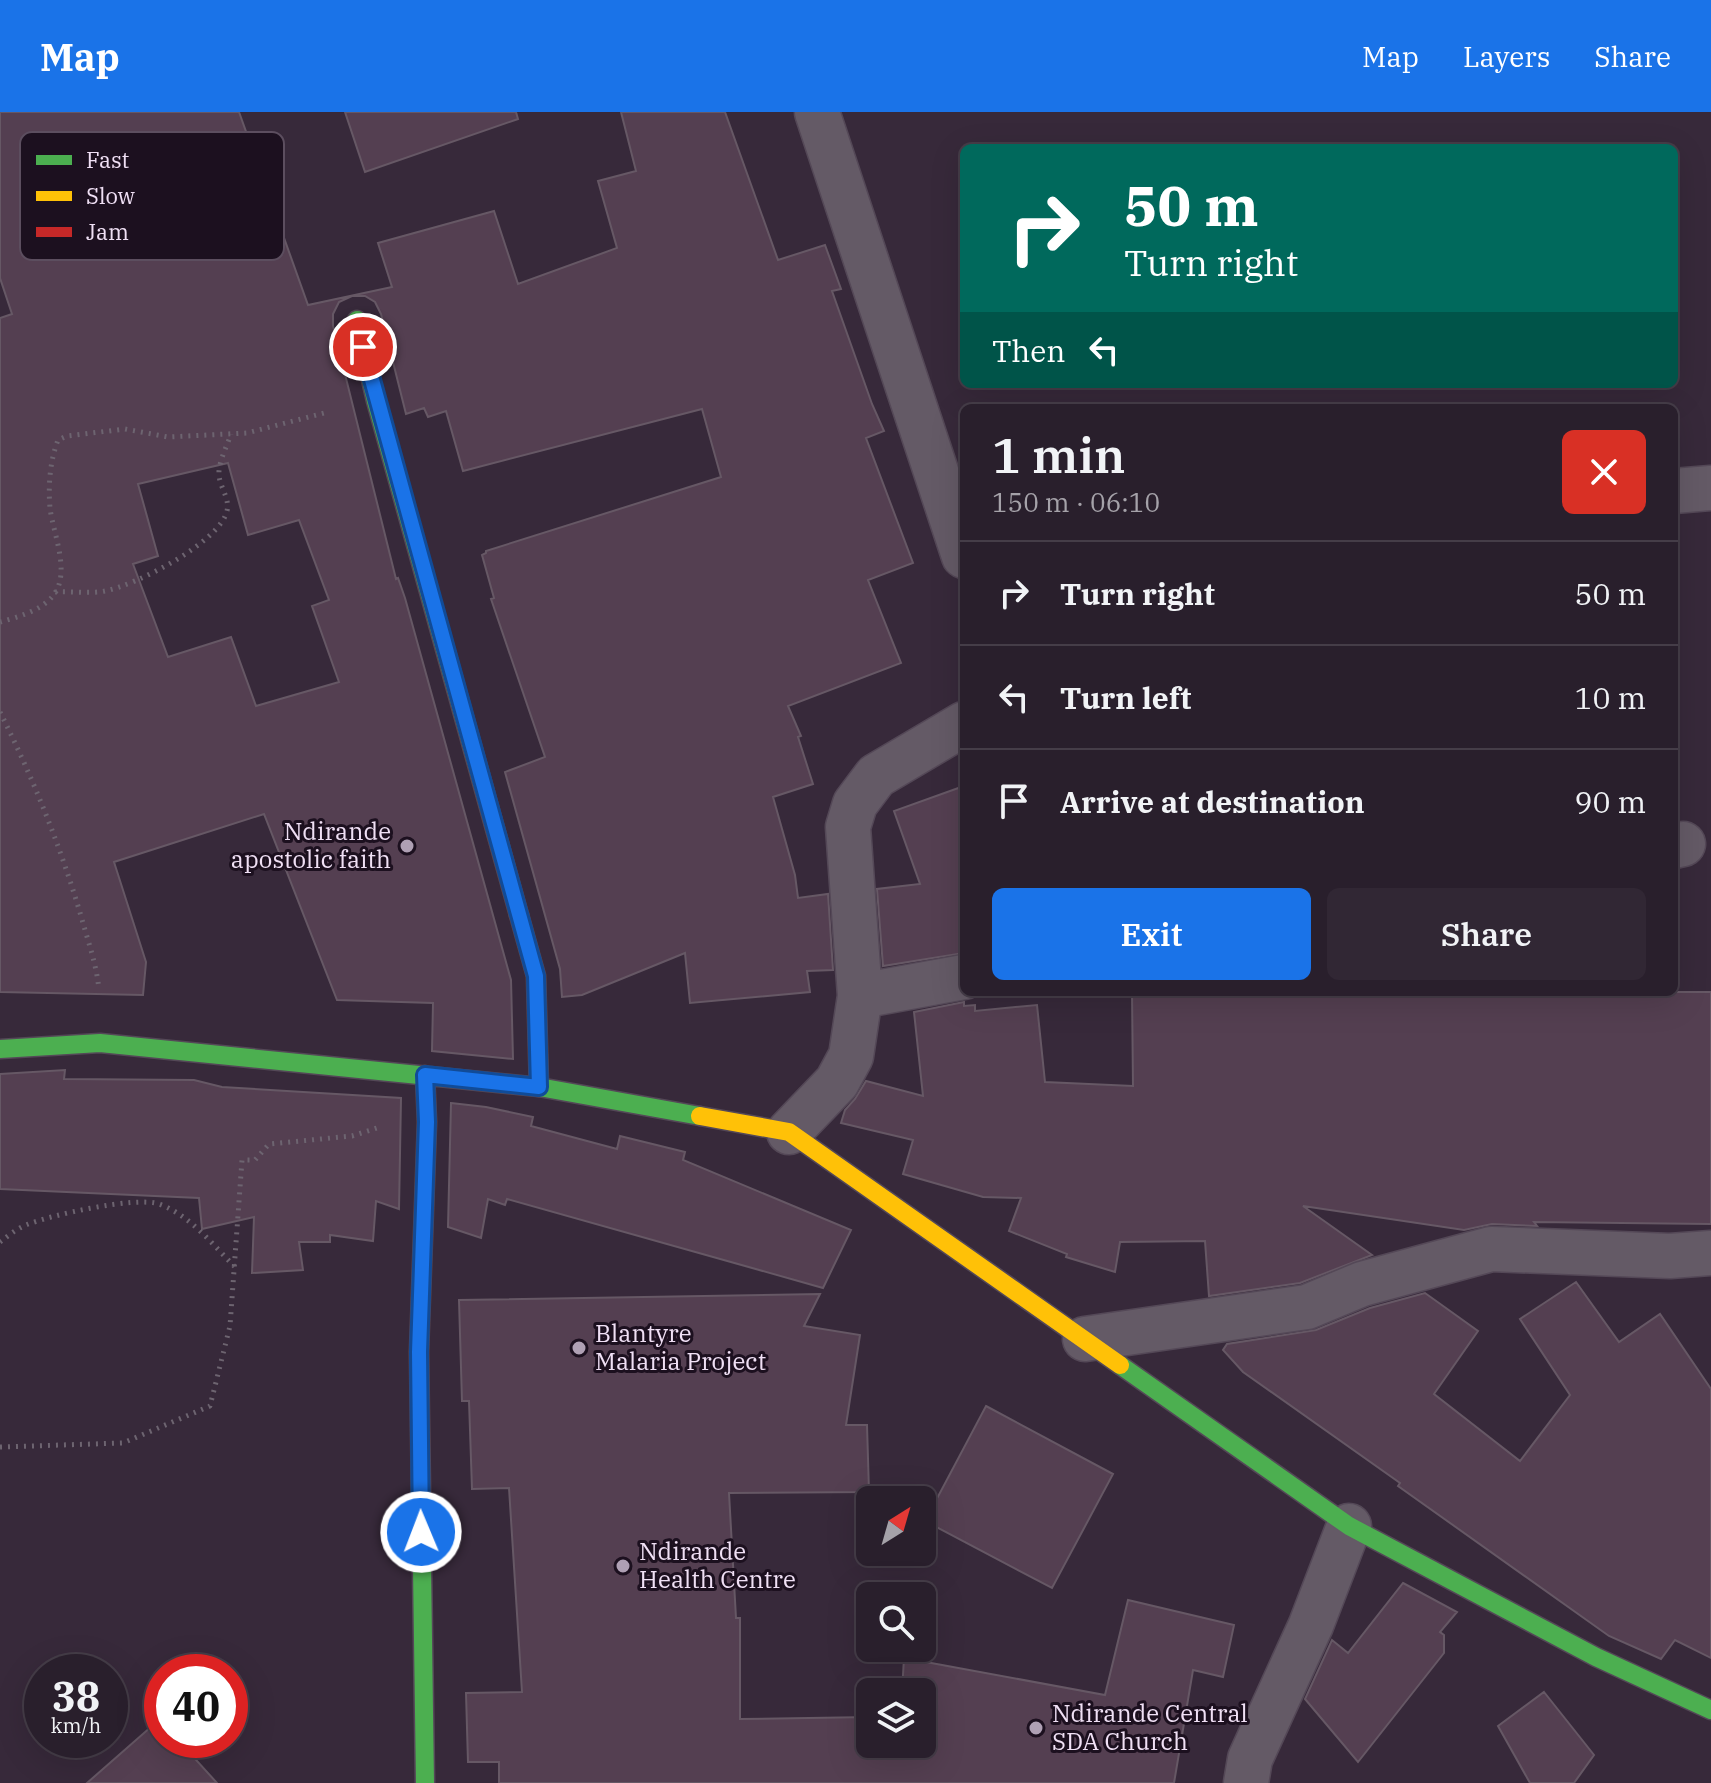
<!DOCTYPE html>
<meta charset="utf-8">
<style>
:root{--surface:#291f2c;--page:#312734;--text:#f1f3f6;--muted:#a5a2a9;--line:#453d48;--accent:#1a73e8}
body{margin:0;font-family:"IBM Plex Serif",serif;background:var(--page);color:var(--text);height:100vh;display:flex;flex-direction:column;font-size:30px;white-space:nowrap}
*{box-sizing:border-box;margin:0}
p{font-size:26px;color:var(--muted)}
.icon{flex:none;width:44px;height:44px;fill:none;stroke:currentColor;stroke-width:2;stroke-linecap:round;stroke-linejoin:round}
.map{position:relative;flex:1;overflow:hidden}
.details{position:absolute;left:960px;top:292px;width:718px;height:592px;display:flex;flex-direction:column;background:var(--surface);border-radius:12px;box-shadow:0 8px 32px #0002,0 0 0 2px var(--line)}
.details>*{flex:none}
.guide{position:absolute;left:960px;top:32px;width:718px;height:244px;border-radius:12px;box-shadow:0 8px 32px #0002,0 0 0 2px var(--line);background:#00695c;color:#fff;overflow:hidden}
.needle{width:52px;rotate:37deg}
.fabs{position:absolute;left:856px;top:1374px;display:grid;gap:16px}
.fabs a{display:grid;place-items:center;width:80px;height:80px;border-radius:12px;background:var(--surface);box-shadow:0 8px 32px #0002,0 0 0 2px var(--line);font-size:40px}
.speed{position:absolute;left:24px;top:1542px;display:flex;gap:16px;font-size:40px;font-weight:700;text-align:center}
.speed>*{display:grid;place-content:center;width:104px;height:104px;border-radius:50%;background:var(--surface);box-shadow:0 8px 32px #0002,0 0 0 2px var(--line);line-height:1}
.speed small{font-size:20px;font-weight:400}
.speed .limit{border:12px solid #d22;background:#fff;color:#111}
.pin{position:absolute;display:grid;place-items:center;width:68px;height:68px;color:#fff;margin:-34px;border:4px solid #fff;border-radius:50%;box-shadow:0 2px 8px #0007}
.me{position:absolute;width:88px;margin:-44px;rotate:359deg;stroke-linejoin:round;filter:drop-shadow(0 0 6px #0008)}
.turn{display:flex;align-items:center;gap:28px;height:168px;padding:0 32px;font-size:36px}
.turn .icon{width:104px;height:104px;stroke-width:2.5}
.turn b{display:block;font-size:56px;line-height:68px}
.then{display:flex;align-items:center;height:76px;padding:0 32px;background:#0003;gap:16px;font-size:30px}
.round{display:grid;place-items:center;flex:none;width:84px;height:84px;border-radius:12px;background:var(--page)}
.overview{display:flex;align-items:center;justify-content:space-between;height:136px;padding:0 32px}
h1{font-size:48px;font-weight:600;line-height:60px}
.primary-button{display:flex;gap:16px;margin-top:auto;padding:16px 32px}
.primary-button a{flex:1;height:92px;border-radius:12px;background:var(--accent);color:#fff;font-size:32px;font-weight:600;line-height:92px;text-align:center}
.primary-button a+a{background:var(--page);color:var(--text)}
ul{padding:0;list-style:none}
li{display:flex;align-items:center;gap:24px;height:104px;padding:0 32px;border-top:2px solid var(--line)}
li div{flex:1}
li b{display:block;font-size:30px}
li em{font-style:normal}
header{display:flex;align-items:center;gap:48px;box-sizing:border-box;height:112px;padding:0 40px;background:var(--accent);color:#fff}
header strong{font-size:38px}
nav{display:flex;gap:44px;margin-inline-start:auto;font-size:28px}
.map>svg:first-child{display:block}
</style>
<header>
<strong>Map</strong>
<nav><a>Map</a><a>Layers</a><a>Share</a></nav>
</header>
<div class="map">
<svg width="1711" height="1671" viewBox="0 0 1711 1671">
<rect width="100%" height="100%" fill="#37293a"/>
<path fill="#543f51" stroke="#665865" stroke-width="2" fill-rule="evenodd" d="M0,0H239L308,193L392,175L378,131L494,99L518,172L617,136L598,69L636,59L621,0H725L778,148L825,133L841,177L832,179L872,292L884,319L866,326L913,451L868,468L901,551L788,594L801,624L798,625L813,672L773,685L795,763L798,786L828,782L833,858L807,859L810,880L690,891L685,841L582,883L562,885L560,857L505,660L545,645L491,487L494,486L482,443L486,441V439L721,365L702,297L463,359L446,299L428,305L424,296L406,302L381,202L375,190L365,184H352L339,190L333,202V214L396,467L398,466L405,486L511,868L513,947L432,939L433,891L337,888L264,702L114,750L146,850L143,883L0,880V206L12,202L0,166ZM228,351L248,423L299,408L329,488L312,494L339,570L256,594L231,525L168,545L133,452L158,444L138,372Z
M345,0H516L518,7L365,60Z
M964,674V841L883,854L877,777L920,772L894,699Z
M1132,880H1711V1112L1534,1110L1537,1114L1492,1112L1464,1118L1303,1094L1372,1143L1300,1171L1209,1184L1205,1129L1120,1130L1115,1160L1066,1145L1067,1142L1009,1119L1021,1086L983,1085L903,1062L913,1028L841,1011L845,998L855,987L866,969L923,984L914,900L964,890V894L975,893V899L1037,893L1045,970L1133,974Z
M65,958L64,967L194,968L222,975L401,986L399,1097L376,1089L373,1129L330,1123V1130H299L303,1158L252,1161L254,1105L202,1117L199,1086L0,1077V962Z
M451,991L486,995L533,1005L531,1014L617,1037L620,1024L685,1040L683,1048L851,1118L823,1176L507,1087L505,1093L488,1087L481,1126L448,1115Z
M1576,1170L1619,1230L1660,1202L1711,1277V1546L1675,1528L1661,1547L1609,1524L1398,1374L1400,1371L1243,1260L1223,1238L1227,1232L1316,1218L1370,1196L1425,1181L1478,1219L1434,1282L1520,1349L1570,1283L1520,1207Z
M820,1182L804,1214L860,1223L846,1313H867L869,1380L729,1381L736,1506H740V1607L870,1605V1632H922V1580H902L904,1546L1105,1583L1128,1488L1234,1513L1223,1565L1193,1558L1174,1671H499V1650H468L466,1581L522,1580L509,1376L472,1377L469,1289H462L459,1188Z
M986,1294L1113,1362L1052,1476L925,1409Z
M1403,1471L1457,1500L1440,1520L1444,1523V1541L1358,1650L1305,1587L1332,1528L1348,1541Z
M1544,1580L1594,1643L1574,1671H1530L1498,1614Z
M160,1607L162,1610V1628H178L217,1671H87Z"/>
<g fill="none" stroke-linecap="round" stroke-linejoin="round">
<g stroke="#544857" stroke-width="47">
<path id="street" d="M817,0L964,444
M1674,379L1711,376
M1674,734L1683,732
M860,884L964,865
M789,1020L837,970L851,944L860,884L848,715L855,692L876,664L964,612
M1085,1227L1307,1195L1362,1172L1491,1137L1670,1144L1711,1141
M1246,1671L1250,1647L1311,1513L1349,1414"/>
</g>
<g stroke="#544857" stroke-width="21">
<path id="fast" d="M357,208L376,289L519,803
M0,937L100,931L539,975L700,1004
M425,963L427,1010L419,1240L425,1671
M1120,1253L1349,1414L1596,1545L1711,1598"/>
</g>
<g stroke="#544857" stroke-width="21">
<path id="slow" d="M700,1004L789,1020L1120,1253"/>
</g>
<g stroke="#544857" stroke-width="21">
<path id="jam" d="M519,803L536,864L539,975"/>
</g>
<path stroke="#6d6470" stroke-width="5" stroke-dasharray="2 6" stroke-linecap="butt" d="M55,480C71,479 90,482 105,479C136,473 219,431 227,399C230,386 220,376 219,363C218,351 227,334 231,322
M0,510C18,505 44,498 55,481C70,458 53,421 50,396C48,373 50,349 58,328L67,324L125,317L168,325L247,321L328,300
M0,600C35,670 64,743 85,818C91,838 97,857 99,878
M0,1130C8,1124 16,1117 26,1113C50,1103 136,1084 159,1092C190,1103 213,1133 235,1155
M0,1335L123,1331L210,1294L230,1214L242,1048H255L269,1032L352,1024L377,1016"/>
<use href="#street" stroke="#645a66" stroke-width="44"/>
<use href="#fast" stroke="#4caf50" stroke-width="18"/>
<use href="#slow" stroke="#ffc107" stroke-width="18"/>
<use href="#jam" stroke="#c62828" stroke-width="18"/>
</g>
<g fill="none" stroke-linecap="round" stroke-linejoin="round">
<g stroke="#114b97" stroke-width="20">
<path id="route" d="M363,235L536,864L539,975L425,963L427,1010L419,1240L421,1420"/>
</g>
<use href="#route" stroke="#1a73e8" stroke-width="14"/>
</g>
<g fill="#afa0b4" stroke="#1c101f" stroke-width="3">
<circle cx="407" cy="734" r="8"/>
<circle cx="579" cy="1236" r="8"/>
<circle cx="623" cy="1454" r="8"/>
<circle cx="1036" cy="1616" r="8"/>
</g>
<g text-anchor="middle" stroke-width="6" stroke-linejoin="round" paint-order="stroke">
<g font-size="24" fill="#f0e0f5" stroke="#1c101f" text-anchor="start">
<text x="391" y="728" text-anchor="end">Ndirande<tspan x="391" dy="28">apostolic faith</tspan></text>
<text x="595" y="1230">Blantyre<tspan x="595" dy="28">Malaria Project</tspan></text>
<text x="639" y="1448">Ndirande<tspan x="639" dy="28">Health Centre</tspan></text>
<text x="1052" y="1610">Ndirande Central<tspan x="1052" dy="28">SDA Church</tspan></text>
</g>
</g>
<rect x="20" y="20" width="264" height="128" rx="12" fill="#1c101f" stroke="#5c4e5f" stroke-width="2"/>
<rect x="36" y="43" width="36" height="10" fill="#4caf50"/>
<rect x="36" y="79" width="36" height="10" fill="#ffc107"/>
<rect x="36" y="115" width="36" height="10" fill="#c62828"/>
<g font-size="22" fill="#f0e0f5">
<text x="86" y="56">Fast</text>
<text x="86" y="92">Slow</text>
<text x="86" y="128">Jam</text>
</g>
</svg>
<div class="fabs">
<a><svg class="needle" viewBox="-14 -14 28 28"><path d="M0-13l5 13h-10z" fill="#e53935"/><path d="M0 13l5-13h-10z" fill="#a5a2a9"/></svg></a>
<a><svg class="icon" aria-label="search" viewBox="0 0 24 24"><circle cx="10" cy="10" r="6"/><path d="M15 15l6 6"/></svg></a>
<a><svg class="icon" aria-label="layers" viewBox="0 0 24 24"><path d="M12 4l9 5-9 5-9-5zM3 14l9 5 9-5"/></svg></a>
</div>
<div class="speed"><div>38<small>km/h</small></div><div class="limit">40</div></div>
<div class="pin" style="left:363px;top:235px;background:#d93025"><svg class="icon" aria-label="arrive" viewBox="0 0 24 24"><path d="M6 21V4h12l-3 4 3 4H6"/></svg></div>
<svg class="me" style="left:421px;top:1420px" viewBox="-20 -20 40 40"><circle r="17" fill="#1a73e8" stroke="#fff" stroke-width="3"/><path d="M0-11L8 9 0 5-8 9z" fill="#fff"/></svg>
<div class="guide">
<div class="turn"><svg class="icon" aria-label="right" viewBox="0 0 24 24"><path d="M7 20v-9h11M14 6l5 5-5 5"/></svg><div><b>50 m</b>Turn right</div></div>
<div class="then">Then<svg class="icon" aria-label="left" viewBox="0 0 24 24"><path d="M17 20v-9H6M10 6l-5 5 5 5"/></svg></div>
</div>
<section class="details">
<div class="overview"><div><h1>1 min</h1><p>150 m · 06:10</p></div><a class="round" style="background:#d93025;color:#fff"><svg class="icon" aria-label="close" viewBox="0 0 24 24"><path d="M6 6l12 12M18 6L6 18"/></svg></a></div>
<ul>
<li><svg class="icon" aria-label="right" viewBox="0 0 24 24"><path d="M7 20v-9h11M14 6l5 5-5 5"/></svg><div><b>Turn right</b></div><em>50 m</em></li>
<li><svg class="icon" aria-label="left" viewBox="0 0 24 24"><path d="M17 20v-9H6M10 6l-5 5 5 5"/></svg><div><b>Turn left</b></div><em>10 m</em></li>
<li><svg class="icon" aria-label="arrive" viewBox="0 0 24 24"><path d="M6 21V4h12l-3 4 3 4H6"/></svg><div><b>Arrive at destination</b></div><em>90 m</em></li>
</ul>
<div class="primary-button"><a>Exit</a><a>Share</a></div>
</section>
</div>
